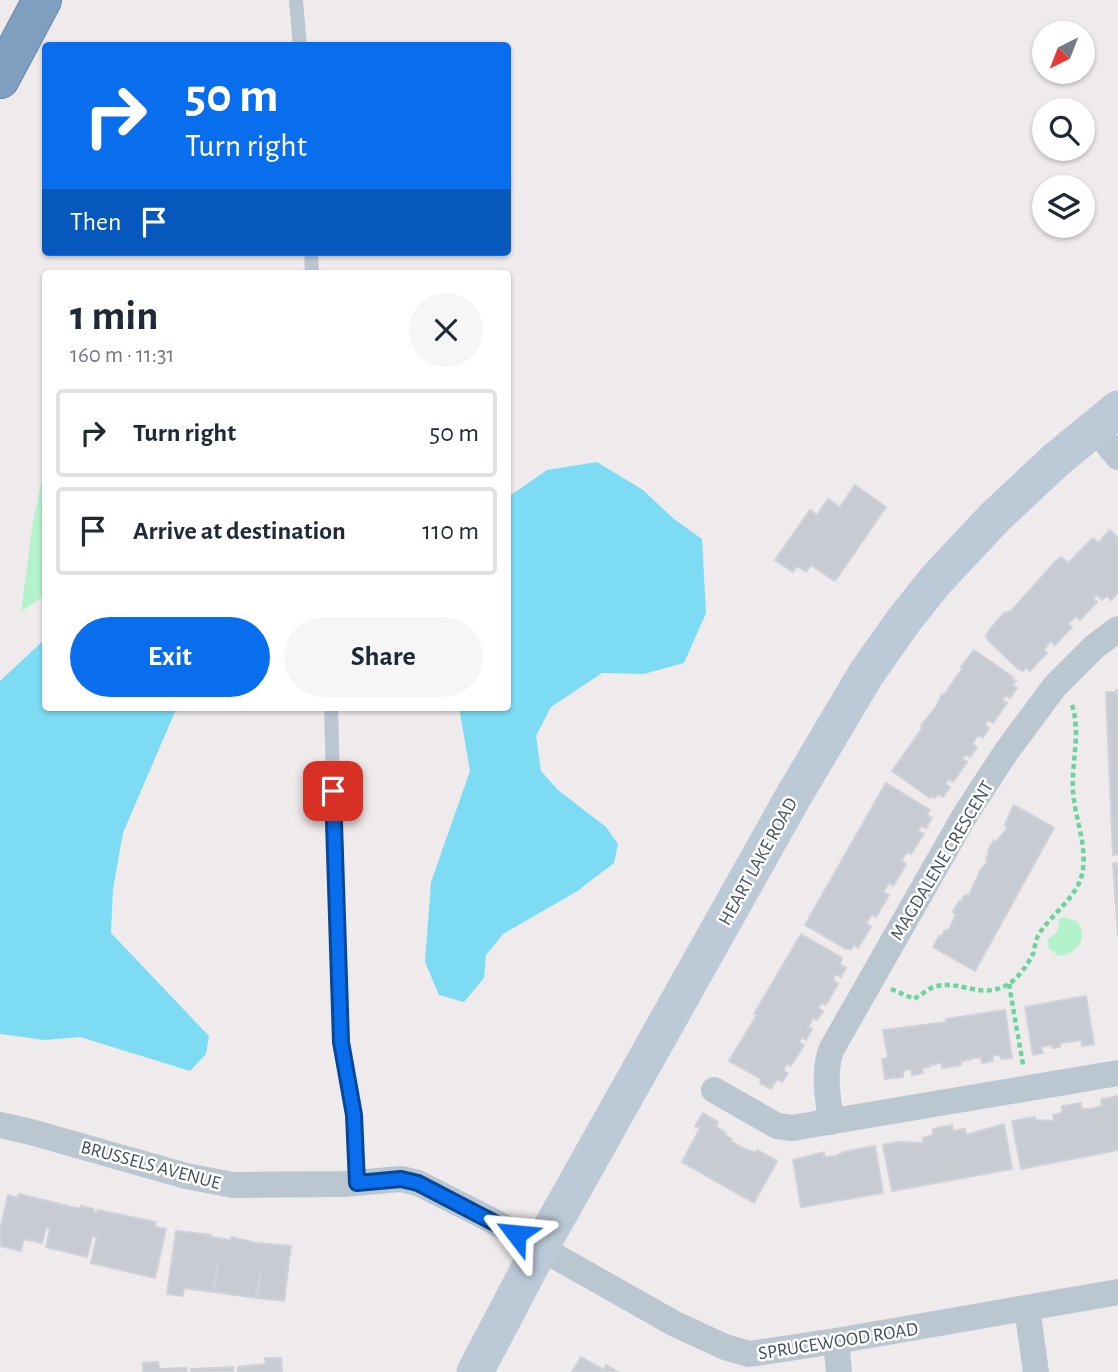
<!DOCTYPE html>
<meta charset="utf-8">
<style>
:root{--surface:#fff;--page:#f6f6f7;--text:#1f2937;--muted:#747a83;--line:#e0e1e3;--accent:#086eed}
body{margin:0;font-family:"Alegreya Sans",sans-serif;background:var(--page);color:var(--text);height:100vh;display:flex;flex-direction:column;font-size:26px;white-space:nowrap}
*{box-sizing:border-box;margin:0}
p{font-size:23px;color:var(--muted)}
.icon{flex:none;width:38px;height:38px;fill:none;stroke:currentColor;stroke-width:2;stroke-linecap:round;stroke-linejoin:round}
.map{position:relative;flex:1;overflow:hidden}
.side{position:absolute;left:42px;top:270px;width:469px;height:441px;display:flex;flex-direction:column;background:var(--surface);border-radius:7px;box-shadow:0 2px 5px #0004}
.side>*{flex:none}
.banner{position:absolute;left:42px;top:42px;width:469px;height:214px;border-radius:7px;box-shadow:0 2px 5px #0004;background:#086eed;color:#fff;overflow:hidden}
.needle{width:46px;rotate:222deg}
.buttons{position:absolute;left:1032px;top:21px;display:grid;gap:14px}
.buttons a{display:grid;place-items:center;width:63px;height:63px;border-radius:50%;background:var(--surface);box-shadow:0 2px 5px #0004;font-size:35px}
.pin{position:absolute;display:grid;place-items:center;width:60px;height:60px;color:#fff;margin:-30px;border-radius:14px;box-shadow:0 4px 10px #0006}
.me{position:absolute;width:77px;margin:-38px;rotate:299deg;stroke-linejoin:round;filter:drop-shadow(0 0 5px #0008)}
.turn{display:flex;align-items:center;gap:24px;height:147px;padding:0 28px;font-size:32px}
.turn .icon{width:91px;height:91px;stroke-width:2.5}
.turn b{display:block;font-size:49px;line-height:60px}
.then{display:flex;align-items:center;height:66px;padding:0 28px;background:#0003;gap:14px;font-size:26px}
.round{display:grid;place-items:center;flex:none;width:74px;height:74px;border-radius:37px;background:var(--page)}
.summary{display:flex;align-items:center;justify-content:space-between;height:119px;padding:0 28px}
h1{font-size:42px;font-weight:700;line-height:52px}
.action{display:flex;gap:14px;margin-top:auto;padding:14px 28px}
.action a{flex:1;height:80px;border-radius:42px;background:var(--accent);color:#fff;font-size:28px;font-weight:700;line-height:80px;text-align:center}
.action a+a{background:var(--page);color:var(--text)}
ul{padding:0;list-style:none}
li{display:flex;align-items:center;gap:21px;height:88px;margin:0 14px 10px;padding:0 14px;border:4px solid var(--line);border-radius:7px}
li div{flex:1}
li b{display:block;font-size:26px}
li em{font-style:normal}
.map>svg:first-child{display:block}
</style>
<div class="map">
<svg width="1118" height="1372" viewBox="0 0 1118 1372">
<rect width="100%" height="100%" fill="#efebec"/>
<path fill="#b4f2cc" d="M45,466V595L21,612L33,522Z
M1064,917L1077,921C1089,937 1078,954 1059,956L1049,949L1047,940L1057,932L1059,919Z"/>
<path fill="#7ddcf4" d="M597,462L643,490L674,519L702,539L706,613L684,663L644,674L602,673L551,707L536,736L541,771L558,790L606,827L618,844L614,863L576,892L503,934L486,955L484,978L464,1002L439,995L425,962L431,882L470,771L459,707H508V497L547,470Z
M45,639L46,707H177L123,833L113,889L111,933L209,1036L206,1054L190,1071L80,1037L45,1040L0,1034V681Z"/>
<path fill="#c8cbd2" stroke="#cfd2d9" stroke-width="2" d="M855,485L886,507L835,581L811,565L806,572L797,566L793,572L775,560L810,510L817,515L828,499L840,507Z
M1110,530L1118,538V593L1111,600L1107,596L1102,600L1097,595L1093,598L1097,602L1080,620L1076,616L1068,624L1072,627L1055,645L1051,641L1044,649L1047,653L1030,671L1026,667L1023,671L1018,669L988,640L986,636L990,629L1004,613L1011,611L1054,563L1061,557L1068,563L1093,538L1098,543Z
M974,650L1013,677L1012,679L1016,681L1012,685L1017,688L1010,698L1006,695L1002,700L1007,703L993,723L988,720L985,725L989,728L983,738L978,735L972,744L977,747L970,757L966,754L962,759L967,762L953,782L949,779L945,784L950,787L943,797L938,794L935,798L932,796L930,798L892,771L923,727L921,726L937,705L942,694L944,695L962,669L961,667Z
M1116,690H1118V854L1113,855L1106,692H1117Z
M886,783L930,810L927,815L932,818L926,828L921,826L918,831L924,834L911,854L907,852L901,861L906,864L893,886L889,883L883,892L889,895L876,917L872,914L866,923L871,927L858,948L854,945L851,950L847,948L846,949L805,925Z
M1014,805L1054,828L975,971L933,947L939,936L941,937L945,930H949L956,914L953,912L959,901L961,902L964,896L969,895L981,869L987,863L986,860L989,851L988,850L994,840L996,842L1007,829L1005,824Z
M1118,863V936L1113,864Z
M801,934L842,958L840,964L846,968L841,977L836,974L833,980L838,984L826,1005L821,1003L818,1008L823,1011L817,1020L813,1018L808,1027L812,1029L806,1040L802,1037L799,1042L804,1045L791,1066L787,1064L783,1070L788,1073L782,1082L777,1079L771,1089L760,1083L761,1079L729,1061L757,1015L754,1014Z
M1086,996L1094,1044L1082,1046L1081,1040L1060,1043V1047L1052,1048V1045L1041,1047L1043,1053L1033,1055L1025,1007Z
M1005,1010L1012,1058L1001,1059L1000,1054L992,1056L993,1061L982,1063L981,1057L973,1058V1057H970L971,1059L962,1061V1058L960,1059L961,1065L942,1068L941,1062L933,1065L929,1064L930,1067L922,1068L923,1073L912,1075L911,1069L903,1071V1077L885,1079L882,1059L888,1058L883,1030L947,1022L946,1019Z
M1118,1096V1150L1021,1169L1012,1121L1035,1117L1036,1120L1054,1121L1053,1115L1062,1113V1106L1081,1103L1082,1109H1091L1102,1106L1101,1099Z
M703,1113L718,1122L716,1127L726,1133L725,1135L732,1139L730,1141L747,1150L756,1153L757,1150L777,1161L754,1203L682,1162L700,1128L695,1126Z
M1004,1124L1012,1169L892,1191L883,1145L896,1142L924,1143L923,1138L933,1135V1129L952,1125L953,1131L965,1129L966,1135Z
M875,1146L883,1193L801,1207L793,1160L824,1152V1157L836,1156L844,1152Z
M19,1194L81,1209V1206L94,1209L93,1212L97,1213L98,1210L156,1222L155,1227L166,1229L155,1278L91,1263L97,1237L92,1236L87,1257L46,1247L50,1229L46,1228L42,1243L24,1239L21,1251L0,1246V1230L8,1195L18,1198Z
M176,1231L211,1235V1237L231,1240V1237L257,1243L291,1246L284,1301L258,1298L260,1270L256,1298L214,1292L218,1264L212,1292L184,1288L183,1296L167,1294Z
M581,1357L604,1370L606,1365L618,1372H572Z
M265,1358H281L282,1372H238V1367L266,1364Z
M158,1362L159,1369L186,1368L187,1372H143V1363Z
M233,1367V1372H191V1369Z"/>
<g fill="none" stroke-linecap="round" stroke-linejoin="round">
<g stroke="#698aac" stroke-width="40">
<path id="highway" d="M0,79L42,0"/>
</g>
<path stroke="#6ad39e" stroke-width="4.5" stroke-dasharray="5 3.5" stroke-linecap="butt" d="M1009,984L1023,1065
M891,989L914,999C921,995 930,987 937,986C960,980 984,1001 1010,983C1019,977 1028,964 1033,954C1035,948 1035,940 1039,934C1052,913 1080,896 1083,869C1086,845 1077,823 1074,800C1069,768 1082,736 1072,705"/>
<path stroke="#bbc7d0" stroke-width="14" d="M296,0L300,46
M311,252L312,273
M331,707L340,1042L354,1115L357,1183"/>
<path stroke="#bbc7d0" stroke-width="26" d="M1094,428L1118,457
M714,1090L777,1126L792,1128L1118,1073
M831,1122C828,1097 823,1074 831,1050L965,815L1006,752L1055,686L1094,647L1118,629
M0,1125L31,1132L186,1176L233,1185L344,1184L401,1179L418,1183L493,1221L675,1324L725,1347L749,1354L836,1341L1118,1292
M1027,1308L1036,1372
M836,1341L839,1372"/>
<path stroke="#bccad8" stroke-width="37" d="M475,1372L540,1248L793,797L866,674L904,620L936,580L995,517L1057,459L1118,409"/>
<use href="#highway" stroke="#7e9fc0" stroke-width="38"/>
</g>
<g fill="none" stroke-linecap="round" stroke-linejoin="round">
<g stroke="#05489a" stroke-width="18">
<path id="route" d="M333,791L341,1042L354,1115L357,1183L401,1179L418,1183L516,1234"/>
</g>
<use href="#route" stroke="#086eed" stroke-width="12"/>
</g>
<g text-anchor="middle" stroke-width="5" stroke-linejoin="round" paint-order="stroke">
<g font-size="19" fill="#43505b" stroke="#fff">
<text transform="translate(941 860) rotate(-59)" y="7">MAGDALENE CRESCENT</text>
<text transform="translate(757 861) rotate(-61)" y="7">HEART LAKE ROAD</text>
<text transform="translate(151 1164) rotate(15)" y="7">BRUSSELS AVENUE</text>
<text transform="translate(838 1340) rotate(-9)" y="7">SPRUCEWOOD ROAD</text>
</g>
</g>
</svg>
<div class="buttons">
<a><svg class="needle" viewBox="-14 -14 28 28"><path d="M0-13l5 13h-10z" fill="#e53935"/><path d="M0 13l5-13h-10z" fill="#747a83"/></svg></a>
<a><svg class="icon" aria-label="search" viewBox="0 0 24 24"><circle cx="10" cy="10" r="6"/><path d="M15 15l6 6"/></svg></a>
<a><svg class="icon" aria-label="layers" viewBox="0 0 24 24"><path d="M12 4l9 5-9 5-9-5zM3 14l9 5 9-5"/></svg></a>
</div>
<div class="pin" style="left:333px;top:791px;background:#d93025"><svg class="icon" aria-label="arrive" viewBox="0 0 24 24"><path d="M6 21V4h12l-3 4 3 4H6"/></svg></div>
<svg class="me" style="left:516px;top:1234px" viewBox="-20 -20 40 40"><path d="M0-17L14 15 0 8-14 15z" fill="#086eed" stroke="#fff" stroke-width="4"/></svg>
<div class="banner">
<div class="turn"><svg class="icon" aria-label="right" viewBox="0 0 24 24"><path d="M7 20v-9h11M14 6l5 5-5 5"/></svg><div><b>50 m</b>Turn right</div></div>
<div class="then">Then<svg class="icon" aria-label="arrive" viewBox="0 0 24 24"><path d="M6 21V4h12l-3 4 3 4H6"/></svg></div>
</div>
<section class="side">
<div class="summary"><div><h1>1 min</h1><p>160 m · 11:31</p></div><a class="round"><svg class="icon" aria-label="close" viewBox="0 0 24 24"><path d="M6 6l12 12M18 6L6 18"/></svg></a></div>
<ul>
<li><svg class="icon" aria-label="right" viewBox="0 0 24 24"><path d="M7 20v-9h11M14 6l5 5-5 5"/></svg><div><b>Turn right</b></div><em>50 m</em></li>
<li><svg class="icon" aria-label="arrive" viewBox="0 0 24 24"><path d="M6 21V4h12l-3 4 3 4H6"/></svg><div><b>Arrive at destination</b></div><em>110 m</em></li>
</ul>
<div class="action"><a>Exit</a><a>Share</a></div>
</section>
</div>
